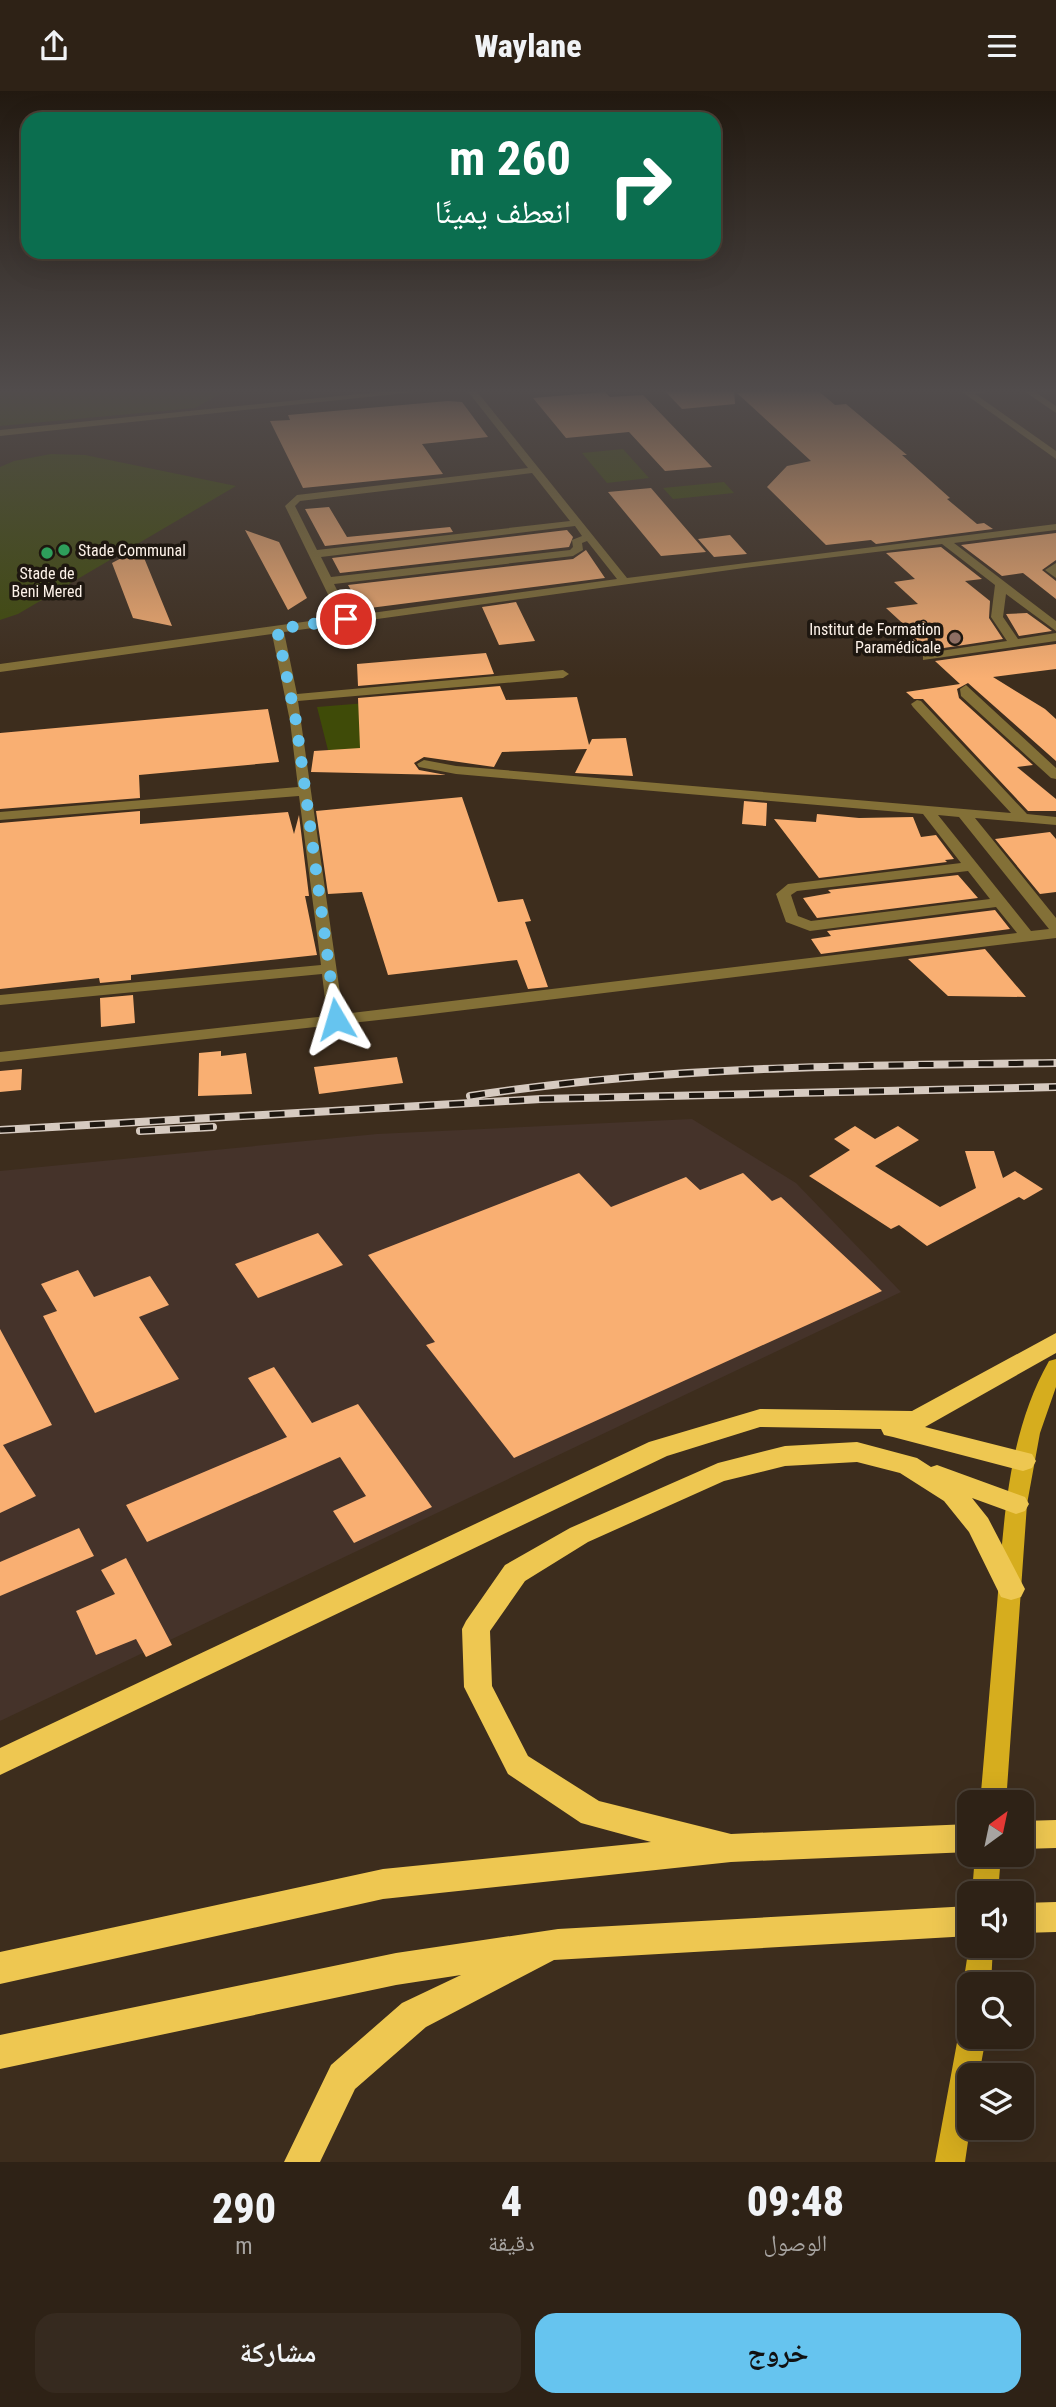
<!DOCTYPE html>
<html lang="ar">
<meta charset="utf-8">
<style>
:root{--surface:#2e2216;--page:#362a1f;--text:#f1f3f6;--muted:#a7a4a1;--line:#493f35;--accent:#66c4ef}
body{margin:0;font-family:"Roboto Condensed","Noto Naskh Arabic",sans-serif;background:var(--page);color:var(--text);direction:rtl;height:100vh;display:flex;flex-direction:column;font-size:26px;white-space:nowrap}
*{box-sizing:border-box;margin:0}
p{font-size:23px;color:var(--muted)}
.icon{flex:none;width:38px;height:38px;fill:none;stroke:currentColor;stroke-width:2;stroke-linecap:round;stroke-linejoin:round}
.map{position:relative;height:2071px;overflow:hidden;direction:ltr}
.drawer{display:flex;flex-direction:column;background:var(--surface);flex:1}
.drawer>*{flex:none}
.banner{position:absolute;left:21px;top:21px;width:700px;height:147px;border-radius:21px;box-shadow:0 7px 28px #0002,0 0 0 2px var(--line);direction:rtl;background:#0b6e4f;color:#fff;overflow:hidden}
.needle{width:46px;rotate:33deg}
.tools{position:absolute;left:957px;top:1699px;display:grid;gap:14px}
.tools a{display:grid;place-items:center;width:77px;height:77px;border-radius:14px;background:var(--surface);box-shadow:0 7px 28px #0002,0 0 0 2px var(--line);font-size:35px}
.pin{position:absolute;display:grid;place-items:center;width:60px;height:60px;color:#fff;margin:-30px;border:4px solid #fff;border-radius:50%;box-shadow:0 2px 7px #0007}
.me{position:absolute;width:77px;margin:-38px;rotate:353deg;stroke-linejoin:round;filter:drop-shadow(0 0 5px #0008)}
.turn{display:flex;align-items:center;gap:24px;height:147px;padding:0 35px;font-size:32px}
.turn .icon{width:91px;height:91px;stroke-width:2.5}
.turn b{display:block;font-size:49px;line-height:60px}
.eta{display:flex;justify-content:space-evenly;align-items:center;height:119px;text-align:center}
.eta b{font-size:42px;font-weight:800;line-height:49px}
.action{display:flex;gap:14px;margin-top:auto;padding:14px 35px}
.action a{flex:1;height:80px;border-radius:21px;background:var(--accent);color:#111;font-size:28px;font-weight:800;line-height:80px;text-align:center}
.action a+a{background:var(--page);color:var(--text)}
header{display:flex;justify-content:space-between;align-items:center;height:91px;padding:0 35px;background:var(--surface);font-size:32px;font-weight:800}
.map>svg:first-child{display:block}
</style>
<header><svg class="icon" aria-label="menu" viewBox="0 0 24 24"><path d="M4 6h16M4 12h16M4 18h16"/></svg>Waylane<svg class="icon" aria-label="share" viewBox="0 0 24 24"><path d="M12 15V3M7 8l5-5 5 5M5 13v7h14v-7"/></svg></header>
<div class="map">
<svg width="1056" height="2071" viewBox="0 0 1056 2071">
<rect width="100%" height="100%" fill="#3d2d1d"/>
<path fill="#45332a" d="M692,1028L796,1092L901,1201L0,1630V1080L377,1043Z"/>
<path fill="#3f4b08" d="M0,298H208L222,302L195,317L0,335Z
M623,358L649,387L607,392L582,362Z
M51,363L85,364L236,395L18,523L0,529V376L14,370Z
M724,391L734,402L673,408L663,397Z
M415,608L433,657L330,667L317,616Z"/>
<path fill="#f9af72" d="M663,298H734L735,313L682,318Z
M780,298H816L835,314L846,313L907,364H902L950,407L947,408L977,433L984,432L993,438L876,453L871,449L826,454L767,396L787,375L811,370L737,302Z
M605,301L610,306L643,304L712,376L665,380L629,341L566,347L533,307Z
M448,310L462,311L488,346L422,353L443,383L303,397L270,330L290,329L288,324Z
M651,397L706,461L661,465L608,401Z
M329,416L347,446L450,436L453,441L325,455L305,418Z
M245,439L279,451L307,507L288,519Z
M567,439L573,446L569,456L340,482L332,467Z
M1056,442V469L1042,479L1056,490V508L1023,482L1002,485L961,454Z
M730,444L747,463L714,466L698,448Z
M941,456L982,488L965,490L990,510L989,527L1003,548L924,560L904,541L911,540L886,517L918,513L894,491L915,488L886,462Z
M140,457L172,535L133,527L112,472Z
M586,459L605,487L362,518L348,494L573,468Z
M516,511L535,550L499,554L482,516Z
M1027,522L1052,540L1019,545L1006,523Z
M1056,553V578L993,586L1045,618L1056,628V670L968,592L957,598L959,607L1033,674L1017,676L1056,708V720H1028L923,608H914L906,601L960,593L935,570Z
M486,562L494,583L358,595L357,573Z
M500,595L506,609L577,606L589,654L592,648L626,647L633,685L575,682L587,658L502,661L494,676L424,666L414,672L419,679L446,684L311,681L314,660L360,657L358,607Z
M268,618L279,671L139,684L140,707L0,718V642Z
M462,706L498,811L523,808L531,830L525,831L548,896L528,898L517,869L388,884L362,801L328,803L316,720Z
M744,710L767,712L766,735L742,733Z
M140,720V733L288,721L294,743L299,724L309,805H305L317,864L131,884V889L100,892L99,887L0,898V732Z
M817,723L859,727L913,726L921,746L936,744L954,768L945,769L947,771L819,787L774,728L816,731Z
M1050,741L1056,748V801L1040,803L995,748Z
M958,784L978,807L817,827L803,807L831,802L828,799Z
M995,819L1010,838L821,863L811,848L831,845L827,840Z
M985,858L1026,906L948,905L908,868Z
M133,904L135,932L101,936L100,907Z
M221,960V965L246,962L252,1003L198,1005L199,962Z
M397,966L403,992L319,1003L314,976Z
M22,978L21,999L0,1001V980Z
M855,1035L875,1048L898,1035L919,1049L875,1075L940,1116L976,1097L965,1060H994L1003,1087L1015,1080L1043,1098L1024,1109L1019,1106L927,1155L899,1134L891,1138L809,1085L850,1059L834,1048Z
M579,1082L611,1116L686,1086L700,1099L743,1082L772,1110L781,1106L882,1200L514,1367L426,1254L435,1251L368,1164Z
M318,1142L343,1174L258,1207L235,1173Z
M78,1179L94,1206L150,1185L169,1214L139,1226L179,1288L95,1322L43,1225L57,1220L41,1193Z
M0,1238L52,1334L3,1354L36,1405L0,1422Z
M274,1276L312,1332L358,1313L432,1416L354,1452L333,1420L366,1405L340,1366L147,1451L126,1414L287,1346L248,1287Z
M79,1437L94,1465L0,1505V1471Z
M126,1467L172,1554L146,1566L136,1548L96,1564L76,1520L115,1503L101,1479Z"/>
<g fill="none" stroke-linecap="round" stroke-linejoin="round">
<path fill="#837037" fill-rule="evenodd" d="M409,298H443L0,345V339Z
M466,298H475L627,487L1056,433V439L954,452L1056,530V540L1006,503L1003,526L1018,548L1056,542V550L923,569V563L927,562L1007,550L991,526L995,494L942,453L744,477L284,541L297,603L563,579L569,583L563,587L298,610L343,923L1017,842L996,816L810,840L786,831L776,803L788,793L961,772L923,723L456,683L419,676L417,673L424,669L456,675L1011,722L913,616L911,613L917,609L921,610L1027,723L1056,726V734L975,727L1056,827V847L415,925L0,971V961L327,925L322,883L0,914V904L321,874L299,705L0,729V721L298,696L290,630L272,543L0,581V573L339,526L285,415L297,404L528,377ZM532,382L570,430L317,459L295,415L300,410ZM575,435L582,445L572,449L573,456L570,459L331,486L321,466ZM587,450L617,488L350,525L334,493L573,465L583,459L582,452ZM938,724L959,726L1049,838L1031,840ZM968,780L990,808L811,830L798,825L791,804L797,800Z
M958,298H1003L975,303L1056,360V368Z
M1021,298H1031L1056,315V322Z
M1056,472V487L1045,479Z
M966,594L1056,677V688L1051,687L961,605L960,598Z"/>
<path fill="#d6ad1e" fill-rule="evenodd" d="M1056,1268V1296L1040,1342L1027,1413L1006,1712H980C986,1646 991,1580 997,1514C1004,1431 1007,1344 1049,1270Z
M975,1764H1001L998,1802H972Z
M970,1848V1855H993L991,1894H970V1904L963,1894Z
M970,1933V1946H986L979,1984H970V2037L965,2071H935L958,1946L962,1936Z"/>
<path fill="#eec751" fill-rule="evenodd" d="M1056,1242V1262L925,1336L1032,1363L1036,1370L1032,1377L1023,1380L893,1346L884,1344L881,1338L760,1336L667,1365L0,1684V1657L649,1351L760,1318L912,1320Z
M857,1351L917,1367L931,1376L937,1374L1025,1406L1029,1413L1025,1420L1016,1423L972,1407L988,1427L1025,1498L1021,1506L1011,1509L1001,1506L969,1441L944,1410L900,1382L857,1371L785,1375L724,1390L588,1451L525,1490L490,1540L492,1595L528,1665L599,1710L731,1743L970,1733V1761L731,1771L383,1808L0,1893V1861L383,1778L651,1751L581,1732L508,1683L464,1596L462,1538L466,1530L505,1474L570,1437L718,1372L785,1355Z
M1056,1729V1757L1022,1758V1730Z
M1056,1811V1841L1022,1842V1812Z
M970,1815V1845L554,1869L426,1936L355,1998L320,2071H284L331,1974L402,1912L461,1884L396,1894L0,1978V1944L396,1862L558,1838Z"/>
<g stroke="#d6cac0" stroke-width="8">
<path id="rail" d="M470,1005C665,975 860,974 1056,972
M0,1039L541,1008L1056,996
M140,1040L213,1036"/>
</g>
<use href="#rail" stroke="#1e1710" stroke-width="5" stroke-dasharray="15" stroke-linecap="butt"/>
</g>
<linearGradient id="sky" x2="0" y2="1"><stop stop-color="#221910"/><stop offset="0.51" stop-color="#514c4c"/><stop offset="1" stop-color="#514c4c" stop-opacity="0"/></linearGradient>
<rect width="1056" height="588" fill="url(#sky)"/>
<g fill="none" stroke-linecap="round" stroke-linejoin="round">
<path stroke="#66c4ef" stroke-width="12" stroke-dasharray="0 21.6" d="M336,928L296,630L277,538L346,528"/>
</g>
<g fill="#2e9e5b" stroke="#1e1710" stroke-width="2.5">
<circle cx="64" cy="459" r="7"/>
<circle cx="47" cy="462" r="7"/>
</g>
<circle fill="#8d6e63" stroke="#1e1710" stroke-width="2.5" cx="955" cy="547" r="7"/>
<g text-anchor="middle" stroke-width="7" stroke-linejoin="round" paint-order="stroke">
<g font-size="16" fill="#fdf2e9" stroke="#1e1710" text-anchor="start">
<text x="78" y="465">Stade Communal</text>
<text x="47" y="488" text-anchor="middle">Stade de<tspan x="47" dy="18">Beni Mered</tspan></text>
<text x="941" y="544" text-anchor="end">Institut de Formation<tspan x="941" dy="18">Paramédicale</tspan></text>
</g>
</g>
</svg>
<div class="tools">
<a><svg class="needle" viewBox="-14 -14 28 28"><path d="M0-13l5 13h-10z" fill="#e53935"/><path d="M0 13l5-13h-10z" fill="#a7a4a1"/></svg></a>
<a><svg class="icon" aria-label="sound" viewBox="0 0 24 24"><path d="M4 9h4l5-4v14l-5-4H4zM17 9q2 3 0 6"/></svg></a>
<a><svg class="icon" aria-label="search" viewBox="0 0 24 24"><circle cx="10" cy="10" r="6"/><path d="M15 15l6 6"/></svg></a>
<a><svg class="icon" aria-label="layers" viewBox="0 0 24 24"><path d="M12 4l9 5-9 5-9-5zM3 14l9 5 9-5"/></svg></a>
</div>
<div class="pin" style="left:346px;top:528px;background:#d93025"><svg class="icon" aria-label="arrive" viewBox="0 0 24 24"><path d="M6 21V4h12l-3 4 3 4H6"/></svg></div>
<svg class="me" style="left:336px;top:928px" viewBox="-20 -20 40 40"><path d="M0-17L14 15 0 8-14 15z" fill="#66c4ef" stroke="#fff" stroke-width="4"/></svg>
<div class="banner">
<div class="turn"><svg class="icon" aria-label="right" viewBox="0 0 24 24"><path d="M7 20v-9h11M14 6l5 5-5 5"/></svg><div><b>260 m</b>انعطف يمينًا</div></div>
</div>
</div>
<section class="drawer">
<div class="eta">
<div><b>09:48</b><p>الوصول</p></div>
<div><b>4</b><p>دقيقة</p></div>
<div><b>290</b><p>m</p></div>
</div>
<div class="action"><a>خروج</a><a>مشاركة</a></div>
</section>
